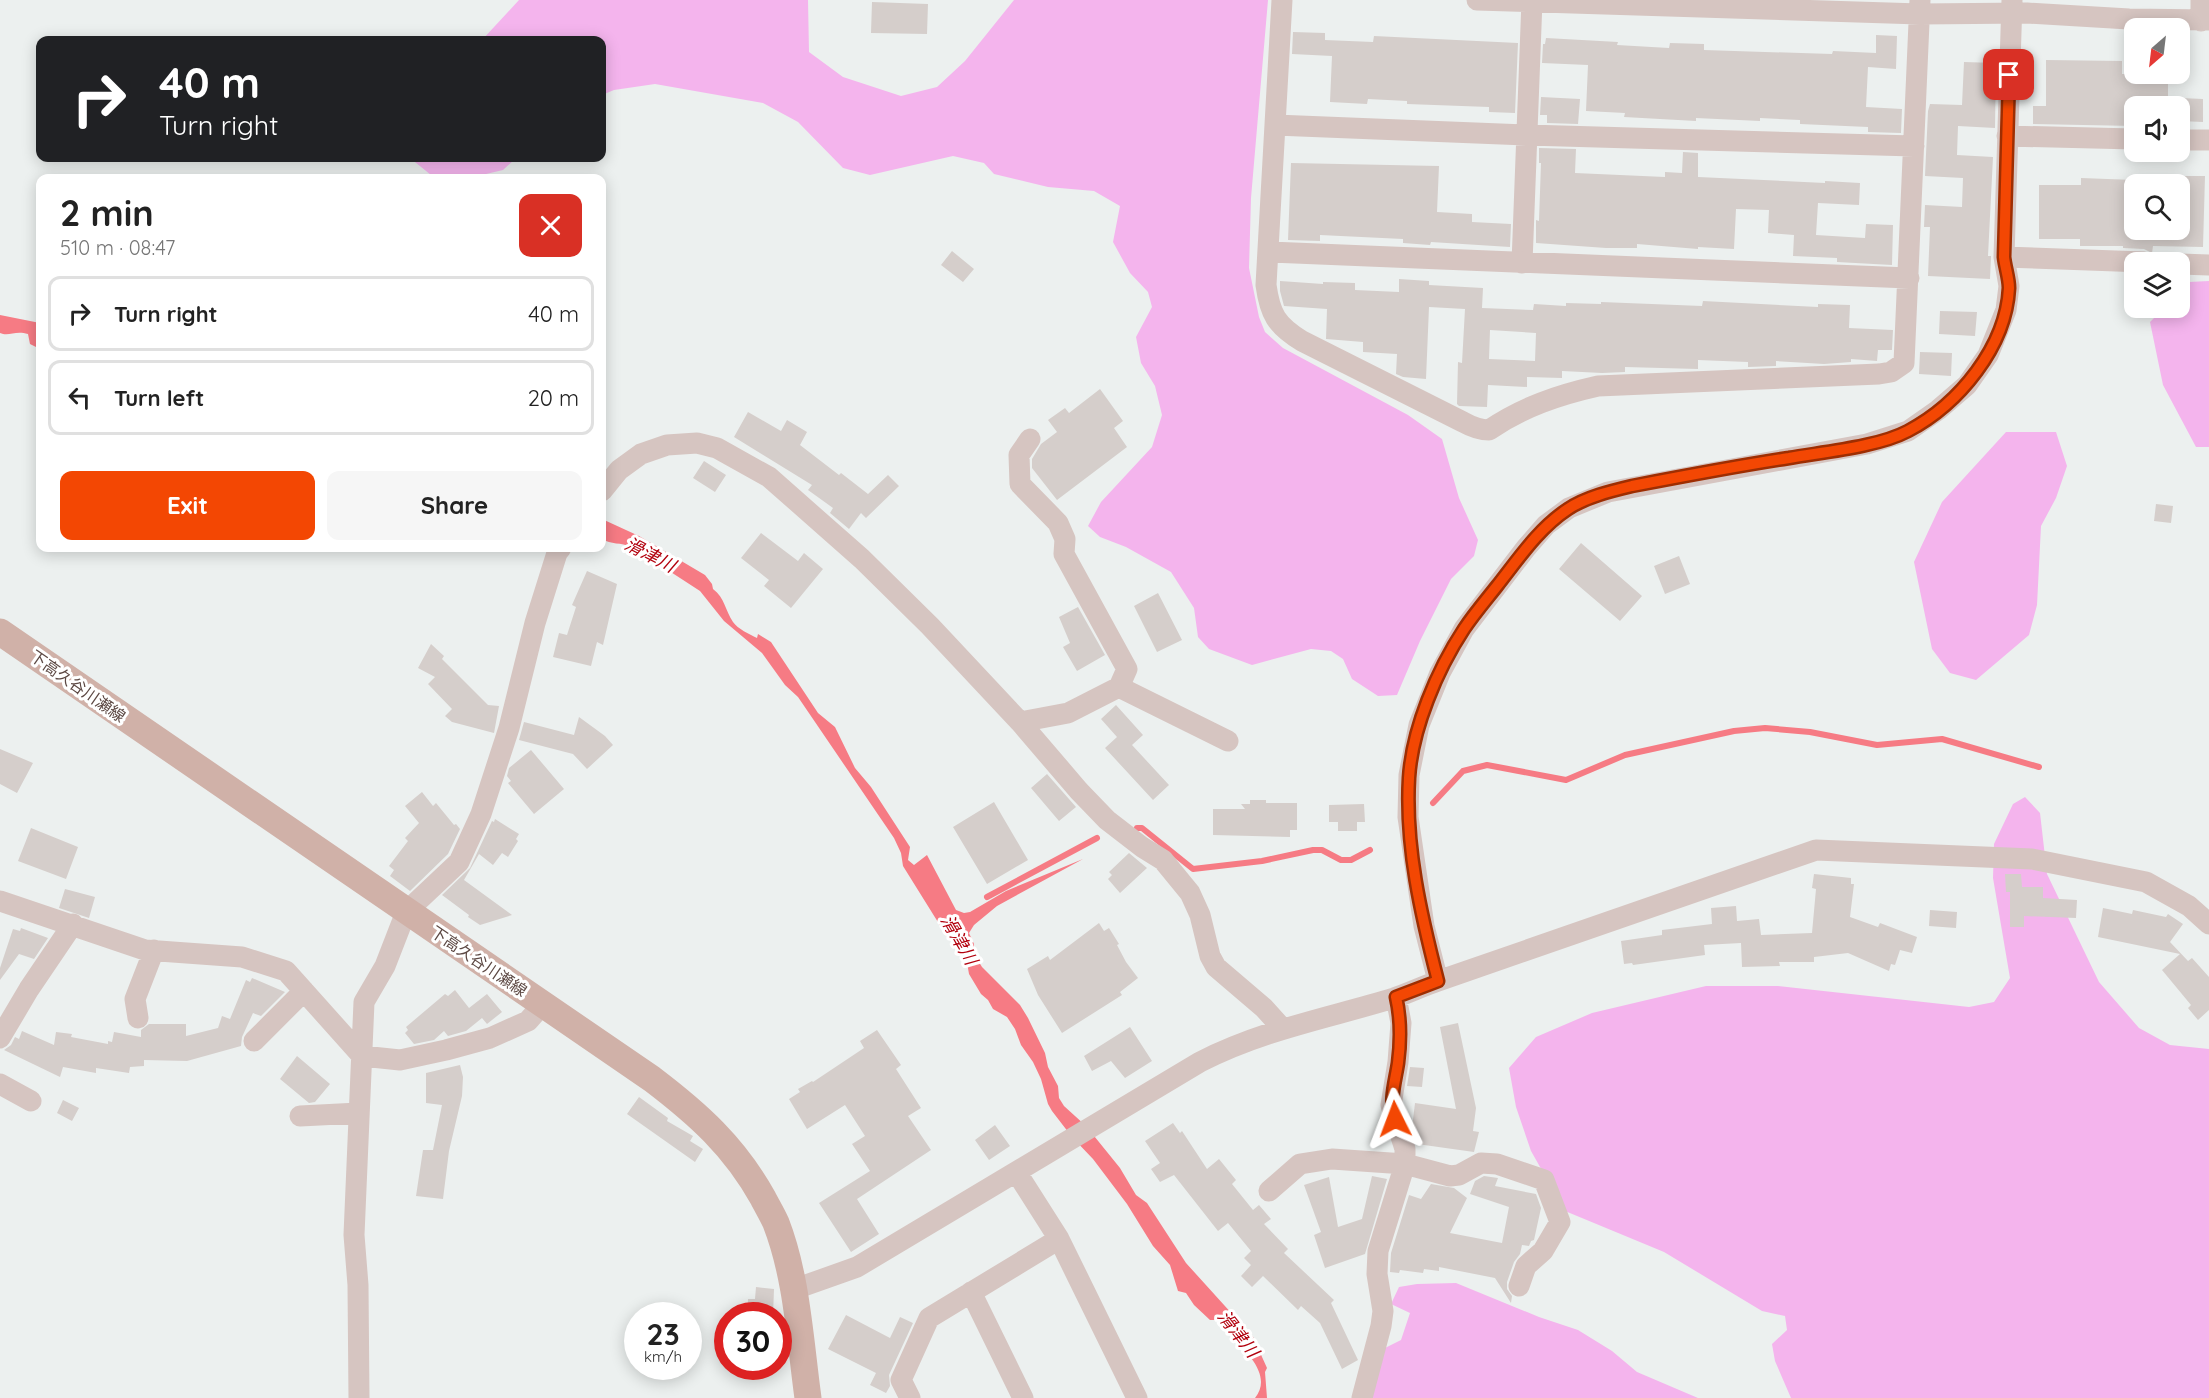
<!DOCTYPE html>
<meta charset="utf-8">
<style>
:root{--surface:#fff;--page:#f6f6f6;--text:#222;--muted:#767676;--line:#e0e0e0;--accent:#f34703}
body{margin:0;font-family:Quicksand,"Noto Sans JP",sans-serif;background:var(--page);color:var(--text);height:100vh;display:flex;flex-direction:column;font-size:22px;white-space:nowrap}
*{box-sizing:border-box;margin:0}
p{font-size:20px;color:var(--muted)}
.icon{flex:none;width:33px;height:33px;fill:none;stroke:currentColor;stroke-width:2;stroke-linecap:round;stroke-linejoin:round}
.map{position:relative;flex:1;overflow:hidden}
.details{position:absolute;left:36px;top:174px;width:570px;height:378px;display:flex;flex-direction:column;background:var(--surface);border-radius:12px;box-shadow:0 3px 15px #0003}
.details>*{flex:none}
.guide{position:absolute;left:36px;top:36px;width:570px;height:126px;border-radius:12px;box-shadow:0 3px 15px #0003;background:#202124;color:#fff;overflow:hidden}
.needle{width:39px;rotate:208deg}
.tools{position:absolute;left:2124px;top:18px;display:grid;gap:12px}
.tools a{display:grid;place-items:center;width:66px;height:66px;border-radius:12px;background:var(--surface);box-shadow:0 3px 15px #0003;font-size:30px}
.speed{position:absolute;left:624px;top:1302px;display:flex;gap:12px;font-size:30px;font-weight:700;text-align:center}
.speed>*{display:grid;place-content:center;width:78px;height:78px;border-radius:50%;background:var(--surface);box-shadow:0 3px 15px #0003;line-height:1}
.speed small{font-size:15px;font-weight:400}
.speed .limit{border:9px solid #d22;background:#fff;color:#111}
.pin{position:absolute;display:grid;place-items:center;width:51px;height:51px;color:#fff;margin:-26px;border-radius:12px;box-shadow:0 3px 9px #0006}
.me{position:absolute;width:66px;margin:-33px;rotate:357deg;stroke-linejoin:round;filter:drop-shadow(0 0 4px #0008)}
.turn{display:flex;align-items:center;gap:21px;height:126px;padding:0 24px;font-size:27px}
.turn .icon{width:78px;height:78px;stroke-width:2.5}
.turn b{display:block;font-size:42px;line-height:51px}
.round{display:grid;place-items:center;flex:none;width:63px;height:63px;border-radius:12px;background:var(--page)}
.headline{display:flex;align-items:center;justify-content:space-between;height:102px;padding:0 24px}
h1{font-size:36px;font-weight:800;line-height:45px}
.button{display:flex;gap:12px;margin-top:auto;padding:12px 24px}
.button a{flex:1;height:69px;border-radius:12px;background:var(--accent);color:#fff;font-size:24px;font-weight:800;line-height:69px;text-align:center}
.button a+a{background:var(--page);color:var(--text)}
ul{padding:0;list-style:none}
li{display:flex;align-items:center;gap:18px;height:75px;margin:0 12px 9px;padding:0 12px;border:3px solid var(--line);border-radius:12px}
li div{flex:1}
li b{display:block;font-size:22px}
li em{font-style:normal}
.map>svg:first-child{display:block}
</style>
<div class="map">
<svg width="2209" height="1398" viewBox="0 0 2209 1398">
<rect width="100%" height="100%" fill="#ecf0ef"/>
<path fill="#f4b4ed" d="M519,0H808L809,52L843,77L901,96L937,87L965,61L1014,0H1268L1251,198L1249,268L1259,317L1265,332L1283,348L1408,415L1442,439L1459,498L1478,540L1474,556L1451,579L1420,641L1397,695L1378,696L1352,679L1343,659L1331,651L1311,649L1252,665L1209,649L1198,637L1194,608L1171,572L1126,547L1100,537L1088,526L1101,502L1152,447L1162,415L1155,386L1141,363L1136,337L1152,307L1148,292L1130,273L1113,242L1120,206L1094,191L1048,187L994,174L984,163L953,156L870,175L843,168L798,122L763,103L655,84L614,90L602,95V40H482Z
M410,158H516L503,170L469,178H447L431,175Z
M2209,281V447H2196L2163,385L2150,322L2164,308H2180V291L2189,282Z
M2006,432H2056L2067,466L2056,498L2041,526L2037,605L2029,635L1976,680L1950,673L1932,649L1914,562L1942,502Z
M2025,797L2040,813L2047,874L2099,982L2139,1028L2170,1045L2209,1049V1398H1791L1775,1361L1772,1344L1787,1330L1785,1316L1762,1311L1664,1252L1565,1211L1531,1151L1516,1107L1509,1068L1536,1037L1592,1013L1706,986H1778L1969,1007L1994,1002L2010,978L1993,878L1994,844L2013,804Z
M1456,1283L1539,1317L1578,1330L1612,1351L1637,1372L1698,1398H1368L1381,1350L1401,1340L1410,1313L1391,1304L1399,1287L1417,1284Z"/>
<path fill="#f67b84" d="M0,315L40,323V337H37L36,347L30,344L28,334C15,330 9,337 0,333Z
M602,519L639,536L705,575L712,584L713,589C725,598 725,610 733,622C738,629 749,634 757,638L758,634L771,642L818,713L835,727L855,768L871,787L910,847L908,860L914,865L927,855L956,910L964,913L970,912L1006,891L1083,859L997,906L974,925L969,933L974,944V954L982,967L1020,1005L1028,1018L1045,1053L1048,1067L1058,1086L1059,1098L1064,1106L1086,1126L1120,1168L1136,1195L1147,1203L1186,1263L1253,1337L1267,1368L1265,1372L1267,1398H1255C1272,1377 1249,1354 1234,1339C1226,1330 1225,1319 1210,1320L1194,1305L1186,1293L1178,1291L1170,1265L1153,1246L1127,1204L1093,1159L1072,1137L1052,1111L1048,1104L1041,1079L1033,1062L1021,1045L1015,1029L1007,1017L993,1009L988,1000L981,994L969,974L966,957L948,931L941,927L903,866L901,853L894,838L798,697L785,685L762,653L724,621L700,591L660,565C645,565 642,554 631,547C621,542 611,545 602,539Z"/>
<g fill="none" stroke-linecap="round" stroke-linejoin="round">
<path stroke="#f67b84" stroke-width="6" d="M1433,803L1463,771L1487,765L1566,780L1625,755L1734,731L1765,728L1810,732L1877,745L1942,739L2039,767
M1137,828H1142L1193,869L1262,861L1313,850H1322L1341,860H1351L1370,850
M987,897L1097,838"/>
</g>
<path fill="#d5cecb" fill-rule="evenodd" d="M872,2L928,4L927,34L871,33Z
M1293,32L1325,33V40L1373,42L1374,36L1518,43L1515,113L1489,112V107L1407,104V101L1368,99L1367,104L1330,102L1332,56L1292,54Z
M1876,35L1897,36L1896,69L1868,67L1866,107L1902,109L1901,133L1868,132V127L1800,124V120L1760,118V121L1696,118V121L1624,117L1625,113L1586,111L1588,65L1542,63L1543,44H1545L1546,38L1618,42L1617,45L1669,48L1670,43L1704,44V50L1832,54L1833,51L1876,53Z
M2046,60L2122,61V74H2168V106H2134V126L2033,124V106H2046Z
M1964,62L1996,63L1995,128L1958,126L1957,155L1993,157L1988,256H1991L1990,279L1928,276L1930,227H1924L1925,205L1962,207L1963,178L1925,176L1928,111L1930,104L1962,105Z
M1541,97L1580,99L1578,124L1547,123V115H1540Z
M2180,98L2203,99V122L2180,121Z
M1539,148L1576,149L1575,173L1665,177V172L1682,173L1683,152L1698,153V177L1825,183V181L1860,183L1859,205L1818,203L1816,235L1865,238L1866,224L1893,225L1892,265L1837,262V258L1793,256L1794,235L1768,233L1769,210L1736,209L1734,249L1698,247V249L1637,244V248H1606L1536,243V220L1539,221L1541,163H1539Z
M1291,163L1439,166L1437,212L1472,214V222L1511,224L1510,247L1431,242L1430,245L1403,243V239L1320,235V241L1288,240Z
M2180,176H2205L2203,247L2153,246L2152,253L2144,249L2123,248V246H2080V239H2039V185H2081V178L2134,180V230H2180Z
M952,251L974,269L963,282L941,265Z
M1399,279L1429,281V285L1483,288L1482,308L1533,310L1534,304L1566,306V303L1601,304V302L1702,306L1703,301L1818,307V304L1850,305L1849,328L1893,330L1892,350H1878L1877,361L1851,359V362L1824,364L1776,361V366L1748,367V362L1698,360V369L1625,367V372L1602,373L1562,371V378L1527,377V387L1488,385L1487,407L1459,406L1457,404L1458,362L1462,363L1465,309L1429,307L1426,379L1403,377L1396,374L1397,354L1363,352V342L1326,339L1327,309L1284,306L1280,291V281L1323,284V282L1355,283V290L1399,292ZM1490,330L1536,333L1535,361L1489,359Z
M1940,311L1977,312L1975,336L1939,334Z
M1920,352L1952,353L1951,376L1919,374Z
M1100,389L1123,421L1114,428L1127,447L1057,500L1032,468V459L1041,444L1057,432L1048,420L1065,408L1069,413Z
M748,412L781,431L787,420L807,432L800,445L839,475L841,473L868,494L888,475L899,486L866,518L861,513L849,529L830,513L833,508L808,490L812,485L734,437Z
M704,461L726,475L715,492L693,478Z
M2156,504L2173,506L2171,523L2154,521Z
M761,533L798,561L804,553L823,569L791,608L764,586L769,580L741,558Z
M1581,543L1642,596L1620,621L1559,569Z
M1679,556L1690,584L1665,594L1654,566Z
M587,571L617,584L603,645L597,642L591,666L553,657L559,633L567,635L576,607L572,605Z
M1158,593L1182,640L1157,652L1134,606Z
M1078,607L1105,655L1077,671L1063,647L1070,643L1059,617Z
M431,644L444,656L442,659L488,705L499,706L494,733L452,722L445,716L452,709L428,684L435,677L418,668Z
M1116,705L1143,735L1132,745L1169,785L1153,800L1105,748L1117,737L1101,719Z
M579,717L605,736L613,745L587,769L573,754L519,740L524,722L574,735Z
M0,749L33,763L17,793L0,784Z
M531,750L564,789L534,814L508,783L511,781L507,776L509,768Z
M1047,774L1076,807L1059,821L1031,788Z
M422,792L433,806L436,803L454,825L456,824L460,829L448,854L410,891L390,876L394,870L389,866L408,841L405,838L419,823L405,806Z
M1250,800H1266V803H1297V830H1290V837L1213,835V809H1245L1241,804H1250Z
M994,802L1028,860L987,884L953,827Z
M1364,804L1365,822H1357V831H1338V822H1329V805Z
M495,819L519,834L516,839L518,841L508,857L502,853L493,865L479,854L464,880L512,915L480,925L468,917L469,915L442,895L470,868L492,821L494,822Z
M31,828L78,847L66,879L18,861Z
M1129,853L1147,868L1120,893L1108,879L1112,875L1109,872Z
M1814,874L1851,878V884H1854L1850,917L1878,927L1880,923L1917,937L1912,953L1900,950L1895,965L1891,964L1889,971L1848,953L1814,957V962H1779L1780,966L1742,967L1741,943L1704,945L1705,955L1633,965L1632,963L1624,964L1621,941L1662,935V930L1712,924L1711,908L1736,906L1737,921L1759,919L1761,935L1812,933L1816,889L1812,888Z
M2005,874H2021L2022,887H2043V898L2077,900L2076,918L2024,916V927H2010V892H2006Z
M65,889L95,897L89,918L59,908Z
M2103,908L2132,914L2133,910L2166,917L2168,914L2183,924L2170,942L2188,961L2192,958L2209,977V1010L2198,1020L2188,1008L2191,1005L2162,970L2180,954L2098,937Z
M1930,910L1957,912L1956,928L1929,926Z
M1099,923L1104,931L1109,928L1119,944L1117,945L1126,962L1138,978L1120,992L1122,995L1062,1033L1038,995L1027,969L1048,956L1050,960Z
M21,928L48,938L34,959L19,954L0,980V968L13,929L20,931Z
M252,978L285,992L261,1016L253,1013L242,1037L241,1046L187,1061L144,1060V1066L130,1067L129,1073L96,1068V1073L63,1067L60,1077L4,1050L11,1045L15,1037L19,1039L22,1031L54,1045L56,1032L72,1034L71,1037L108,1044V1041L112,1042L114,1032L141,1037V1030L149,1024H186V1036L218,1028L222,1016L230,1019L246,980L250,982Z
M455,990L469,1008L487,994L502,1012L487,1024L482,1018L466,1031L448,1036L444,1031L434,1040L414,1044L405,1033L408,1030L406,1027L445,994L448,996Z
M1458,1023L1476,1108L1473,1131L1479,1132L1474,1152L1417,1144L1412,1128L1415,1103L1456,1109L1440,1027Z
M1130,1027L1152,1061L1125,1078L1111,1061L1092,1071L1084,1056Z
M877,1030L901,1065L896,1069L921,1108L908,1116L931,1150L857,1199L879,1234L851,1252L819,1203L870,1171L852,1144L865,1136L845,1105L807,1129L789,1099L800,1092L798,1089L812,1081L813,1082L864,1048L860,1041Z
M297,1056L330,1084L315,1102L309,1103L280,1079Z
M460,1065L463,1077L462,1096L449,1151L443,1199L416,1196L423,1150H433L442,1105L426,1103V1073Z
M1410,1067L1424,1068L1422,1087L1407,1086Z
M639,1097L668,1118L667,1121L693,1136L690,1141L703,1149L695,1162L627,1114Z
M63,1100L79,1108L72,1121L57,1113Z
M1173,1123L1180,1133L1182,1131L1207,1169L1219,1159L1236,1180L1232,1184L1253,1210L1259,1205L1271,1219L1264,1224L1288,1249L1284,1253L1334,1300L1331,1303L1358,1360L1342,1369L1320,1323L1301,1306L1298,1310L1263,1276L1252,1287L1241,1276L1251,1265L1244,1258L1251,1251L1228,1223L1218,1231L1174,1175L1160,1182L1151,1169L1160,1163L1145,1141Z
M995,1125L1010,1146L989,1160L975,1140Z
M1372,1176L1387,1179L1365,1254L1325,1268L1314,1235L1321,1232L1304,1185L1329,1177L1338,1227L1362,1219Z
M1484,1176L1498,1178L1495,1186L1536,1194L1541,1208L1534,1240L1531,1241L1529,1246L1522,1245L1520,1254L1514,1262L1507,1282V1289L1512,1296L1511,1303L1495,1278L1439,1267V1271L1424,1269L1423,1273L1400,1270L1399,1273L1390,1272L1391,1253L1409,1195L1421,1199L1431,1184L1454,1188L1467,1198L1450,1233L1502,1243L1509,1207L1470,1194L1475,1181Z
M756,1287L774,1289L773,1316H747L748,1299H755Z
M846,1315L890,1338L900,1317L913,1323L889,1375L890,1386L886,1393L870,1385L876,1373L828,1349Z"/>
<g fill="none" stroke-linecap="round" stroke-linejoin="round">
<path stroke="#d6c5c1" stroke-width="21" d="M1282,0L1266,285C1270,314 1276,325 1302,341L1463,422C1472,427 1479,430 1489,430C1523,407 1558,395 1598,386L1879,374L1891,372L1904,363L1920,0
M1477,0L1920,14L2027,13L2129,19L2209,20
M2201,21V0
M1275,125L1527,135L1914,146
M2007,136L2134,139
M2180,140H2209
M1269,252L1909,278
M2004,257L2144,262
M1522,263L1532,0
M2180,264L2209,265
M602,491L619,470L641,454L667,445L697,443L717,448L769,477L862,559L930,626L1020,722L1079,791L1107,820L1142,847L1163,860L1190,893L1200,915L1210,956L1216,967L1264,1008L1282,1028
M1119,687L1228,741
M1020,722L1068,713L1119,687L1127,669L1064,554L1065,539L1058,523L1020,484L1019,455L1030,439
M0,901L145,950L242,957L286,971L362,1056L400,1060L446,1050L490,1038L528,1021L543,1004
M1438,981L1424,926L1408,817L1409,775L1419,725L1440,673L1464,629L1526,548L1546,525L1569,508L1608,492L1867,444L1908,431L1938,410L1967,385L1988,355L2006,310L2009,286L2004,257L2012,0
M138,1018L135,999L154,950
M0,1038L29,989L73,924
M254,1041L304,991
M0,1084L31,1101
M300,1116L359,1113
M1269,1191L1300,1164L1332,1159L1405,1164L1450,1176L1459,1175L1481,1163L1497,1164L1544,1180L1560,1222L1543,1251L1526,1266L1519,1286
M1059,1239L1137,1398
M792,1290L857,1267L1200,1062C1262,1030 1328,1018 1394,998C1409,993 1423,986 1438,981L1816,850L2032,859L2146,882L2189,906L2209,924
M971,1292L1023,1398
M359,1398L358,1285L354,1235L364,1002L385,966L406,912L459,862L481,814L509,728L535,623L557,553L561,548
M910,1398L901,1380L929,1318L1059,1239L1017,1173
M1362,1398L1381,1326L1383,1311L1377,1274L1378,1251L1405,1164V1149L1391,1105L1398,1062L1401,1023L1396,997"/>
<path stroke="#d0b1a8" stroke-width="27" d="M0,632L652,1079C698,1114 734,1146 763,1198C767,1206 772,1214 776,1223C797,1277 800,1340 808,1398"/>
</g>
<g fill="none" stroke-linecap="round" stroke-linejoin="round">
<g stroke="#9e2e02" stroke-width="15">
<path id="route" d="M1395,1119C1389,1099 1395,1083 1398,1063C1401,1040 1401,1019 1396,997L1438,981C1421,915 1405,846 1409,778C1412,729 1437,670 1464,629C1474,614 1486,600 1497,586C1519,558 1539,528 1568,509C1586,497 1611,491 1632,486C1684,476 1736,466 1789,458C1823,452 1878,447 1908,431C1959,404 2006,347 2009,288C2009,278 2005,267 2004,257L2009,75"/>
</g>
<use href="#route" stroke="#f34703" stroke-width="10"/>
</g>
<g text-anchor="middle" stroke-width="6" stroke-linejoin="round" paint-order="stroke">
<g font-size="16" fill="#5c4843" stroke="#fff">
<text transform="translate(78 686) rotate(35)" y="6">下高久谷川瀬線</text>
<text transform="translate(479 961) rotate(34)" y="6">下高久谷川瀬線</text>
</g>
<g font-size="18" font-style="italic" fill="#b2000d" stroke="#fff">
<text transform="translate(650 555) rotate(27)" y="6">滑津川</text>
<text transform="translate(959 940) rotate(60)" y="6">滑津川</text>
<text transform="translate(1238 1334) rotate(52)" y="6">滑津川</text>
</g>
</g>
</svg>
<div class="tools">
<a><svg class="needle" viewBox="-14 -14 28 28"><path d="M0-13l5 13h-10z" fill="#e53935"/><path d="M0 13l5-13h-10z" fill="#767676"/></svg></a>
<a><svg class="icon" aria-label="sound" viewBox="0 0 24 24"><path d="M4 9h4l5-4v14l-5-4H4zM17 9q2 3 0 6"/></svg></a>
<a><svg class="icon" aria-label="search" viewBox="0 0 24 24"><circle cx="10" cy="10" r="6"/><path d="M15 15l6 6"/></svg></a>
<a><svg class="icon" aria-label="layers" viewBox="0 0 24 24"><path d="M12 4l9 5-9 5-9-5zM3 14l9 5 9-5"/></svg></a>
</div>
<div class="speed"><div>23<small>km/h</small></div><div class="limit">30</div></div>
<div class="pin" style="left:2009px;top:75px;background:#d93025"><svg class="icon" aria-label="arrive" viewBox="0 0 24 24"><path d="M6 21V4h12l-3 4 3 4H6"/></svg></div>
<svg class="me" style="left:1395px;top:1119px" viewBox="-20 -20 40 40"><path d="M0-17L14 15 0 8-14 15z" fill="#f34703" stroke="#fff" stroke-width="4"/></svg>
<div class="guide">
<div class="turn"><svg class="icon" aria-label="right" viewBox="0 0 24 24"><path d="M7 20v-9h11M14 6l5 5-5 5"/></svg><div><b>40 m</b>Turn right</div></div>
</div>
<section class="details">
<div class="headline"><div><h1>2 min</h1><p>510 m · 08:47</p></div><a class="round" style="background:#d93025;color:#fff"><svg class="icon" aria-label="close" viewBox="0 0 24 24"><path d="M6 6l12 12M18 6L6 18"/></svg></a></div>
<ul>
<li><svg class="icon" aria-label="right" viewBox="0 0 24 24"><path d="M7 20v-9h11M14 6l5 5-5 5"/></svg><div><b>Turn right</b></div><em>40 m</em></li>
<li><svg class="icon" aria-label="left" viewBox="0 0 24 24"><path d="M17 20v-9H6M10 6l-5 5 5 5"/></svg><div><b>Turn left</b></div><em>20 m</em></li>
</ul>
<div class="button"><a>Exit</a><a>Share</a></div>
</section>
</div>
